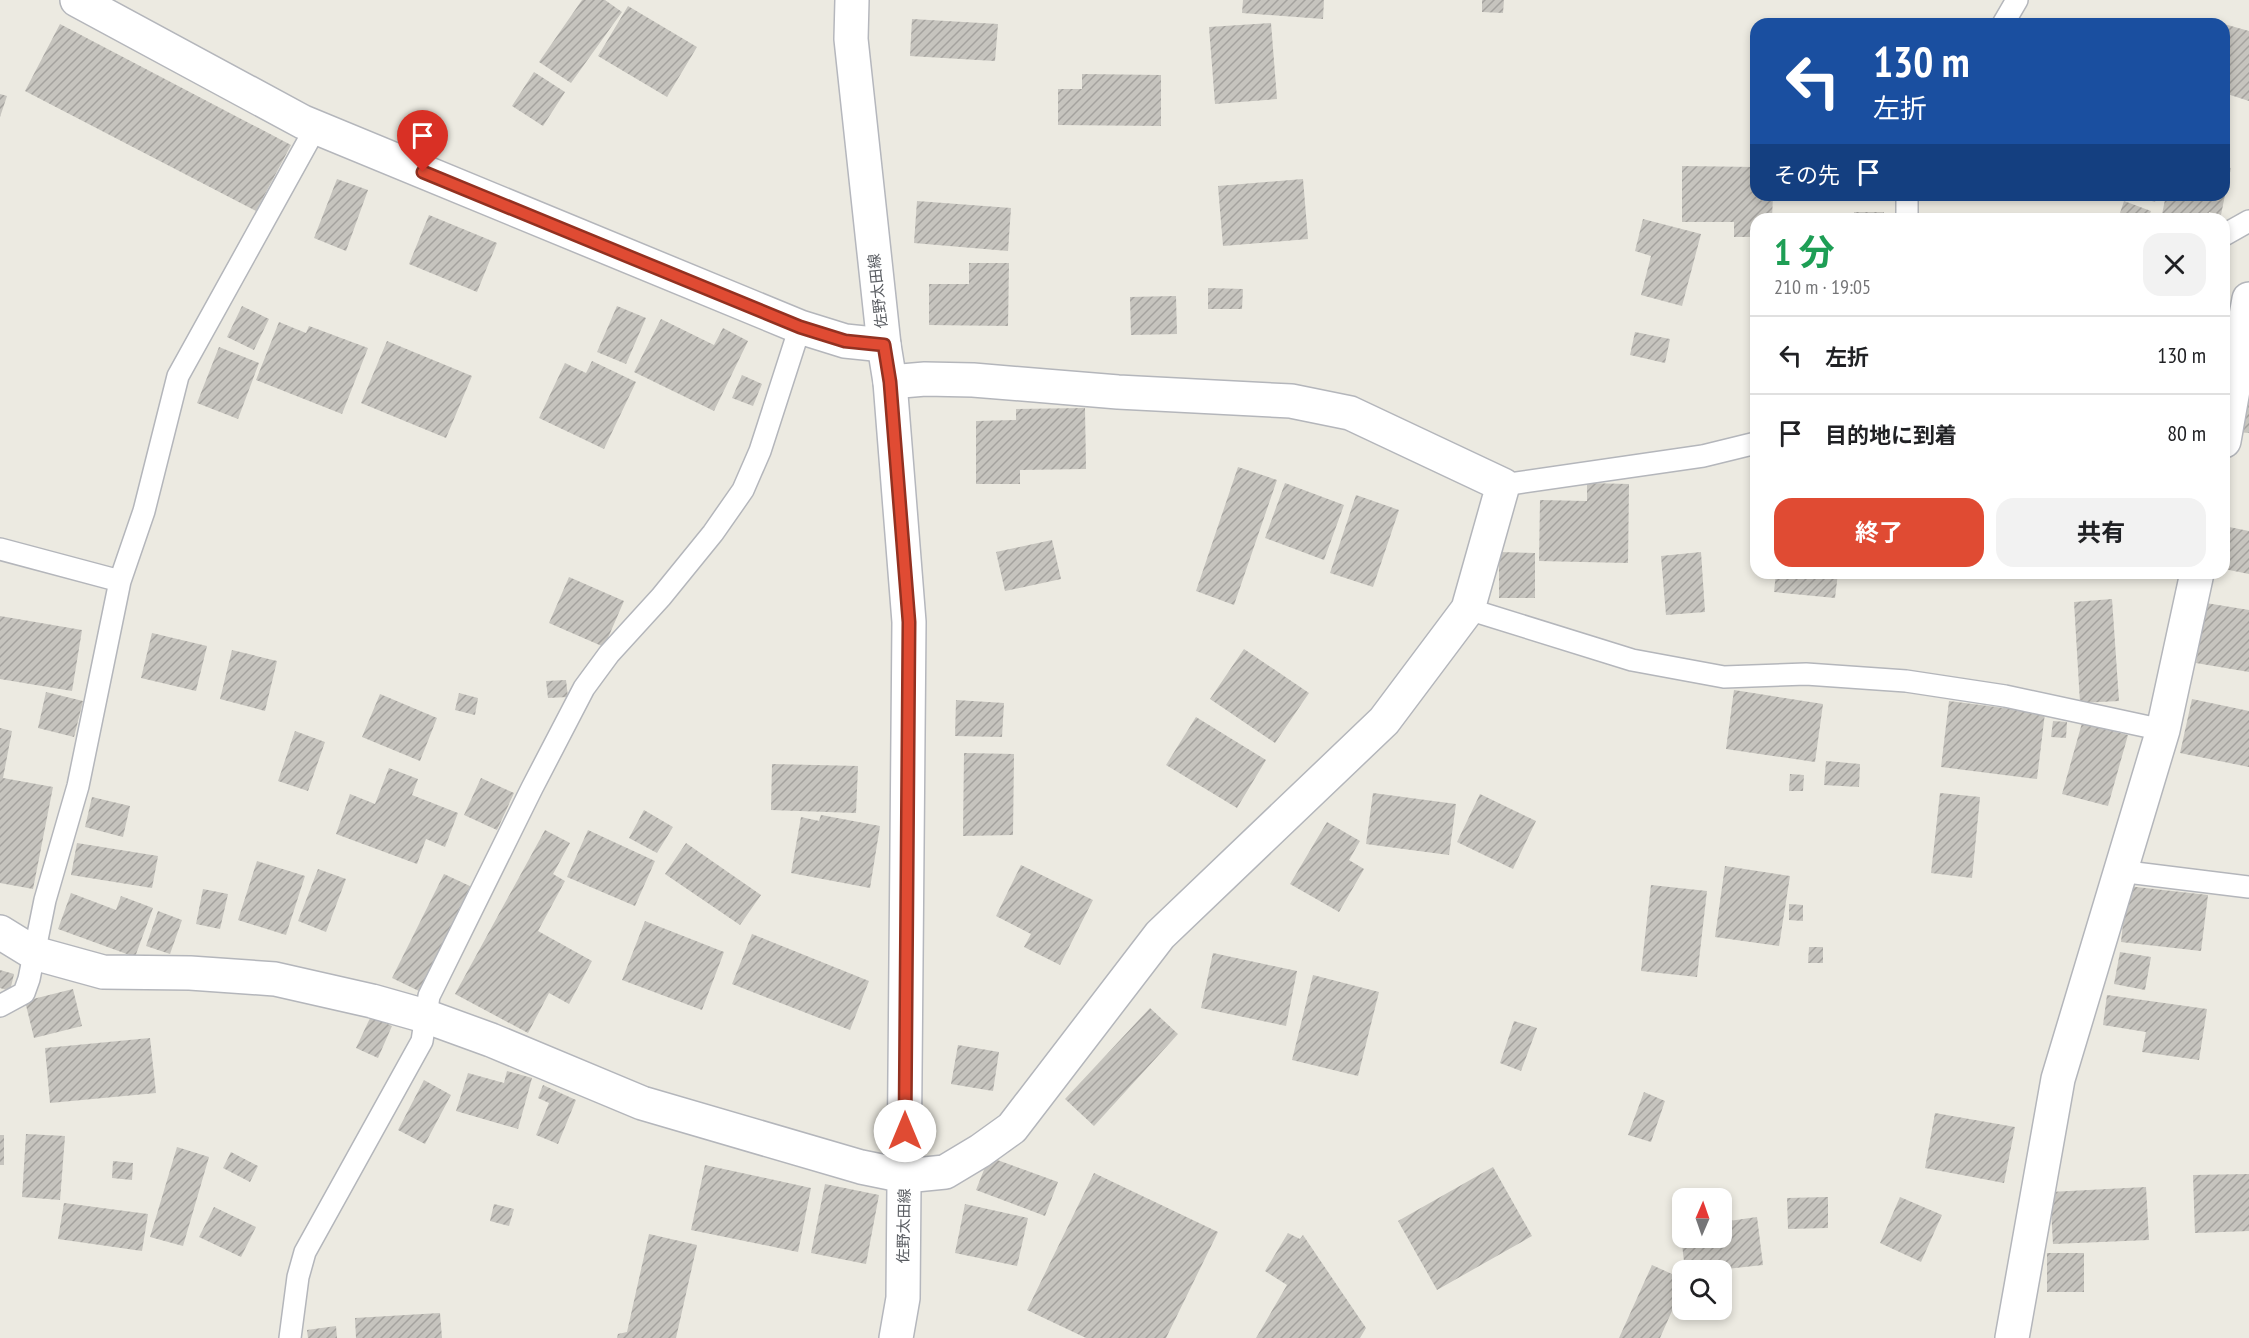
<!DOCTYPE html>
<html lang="ja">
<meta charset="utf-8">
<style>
:root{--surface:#fff;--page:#f2f2f2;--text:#202124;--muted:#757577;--line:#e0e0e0;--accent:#e04b33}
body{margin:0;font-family:"PT Sans Narrow","Noto Sans JP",sans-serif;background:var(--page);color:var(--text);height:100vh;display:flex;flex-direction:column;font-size:22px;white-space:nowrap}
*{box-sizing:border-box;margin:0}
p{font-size:20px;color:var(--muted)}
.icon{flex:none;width:33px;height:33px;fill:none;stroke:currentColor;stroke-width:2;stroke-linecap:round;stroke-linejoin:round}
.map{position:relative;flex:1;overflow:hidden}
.side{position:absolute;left:1750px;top:213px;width:480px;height:366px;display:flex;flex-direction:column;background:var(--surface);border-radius:18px;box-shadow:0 3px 9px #0003}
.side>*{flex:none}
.guide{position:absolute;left:1750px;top:18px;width:480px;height:183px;border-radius:18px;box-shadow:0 3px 9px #0003;background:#1a4fa0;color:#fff;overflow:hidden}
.needle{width:39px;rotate:2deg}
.tools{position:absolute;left:1672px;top:1188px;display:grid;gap:12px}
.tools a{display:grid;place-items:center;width:60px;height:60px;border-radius:12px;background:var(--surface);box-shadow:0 3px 9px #0003;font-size:30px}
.pin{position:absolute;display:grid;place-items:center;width:51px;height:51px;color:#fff;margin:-62px -26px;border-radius:50% 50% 50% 0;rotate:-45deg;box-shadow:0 0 6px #0007}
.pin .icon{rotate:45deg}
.me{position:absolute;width:66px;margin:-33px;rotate:0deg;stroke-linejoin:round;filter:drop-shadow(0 0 4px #0008)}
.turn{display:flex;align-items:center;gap:21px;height:126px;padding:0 24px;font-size:27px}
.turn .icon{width:78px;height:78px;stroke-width:2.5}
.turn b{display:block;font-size:42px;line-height:51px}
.then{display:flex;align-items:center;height:57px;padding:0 24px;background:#0003;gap:12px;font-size:22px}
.round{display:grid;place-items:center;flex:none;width:63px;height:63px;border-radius:18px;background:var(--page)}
.headline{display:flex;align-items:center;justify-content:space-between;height:102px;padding:0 24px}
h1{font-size:36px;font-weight:700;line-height:45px;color:#1e9e55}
.cta{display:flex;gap:12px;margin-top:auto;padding:12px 24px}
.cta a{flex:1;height:69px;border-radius:18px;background:var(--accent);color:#fff;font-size:24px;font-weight:700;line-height:69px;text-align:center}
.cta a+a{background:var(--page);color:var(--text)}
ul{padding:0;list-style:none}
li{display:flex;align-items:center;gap:18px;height:78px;padding:0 24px;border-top:2px solid var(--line)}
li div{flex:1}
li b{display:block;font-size:22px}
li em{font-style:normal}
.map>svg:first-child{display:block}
</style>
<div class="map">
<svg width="2249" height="1338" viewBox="0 0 2249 1338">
<defs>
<pattern id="building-hatch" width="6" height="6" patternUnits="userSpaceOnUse" patternTransform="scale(1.5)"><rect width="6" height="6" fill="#c6c4be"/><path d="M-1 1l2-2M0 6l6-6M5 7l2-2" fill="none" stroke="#a4a29e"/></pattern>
</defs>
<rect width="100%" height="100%" fill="#eceae1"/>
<path fill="url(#building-hatch)" d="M582,0H605L622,12L571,83L539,62Z
M1243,0H1324L1323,19L1242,13Z
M1482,0H1504L1503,13L1482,12Z
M628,6L697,47L667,97L598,56Z
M912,19L998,24L995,61L910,56Z
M1271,23L1277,99L1215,104L1209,27Z
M60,24L291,145L256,211L25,91Z
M2224,24L2249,31V101L2224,93Z
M534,72L565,92L543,126L512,106Z
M1082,74L1161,75V126L1058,125V89H1082Z
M0,94L7,96L0,117Z
M1682,166L1756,167V195H1773L1772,219H1756V237H1734V222H1682Z
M2224,167L2231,168L2225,195H2224Z
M337,179L368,190L346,251L314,238Z
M1303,179L1308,239L1223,246L1218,186Z
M2142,195H2157L2155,202L2142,198Z
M2166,195H2225L2221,215L2209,212L2207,219H2161Z
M917,201L1011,208L1008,251L914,243Z
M2124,201L2151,211L2148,219H2118Z
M1854,212H1884V219H1854Z
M429,215L497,243L477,292L409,264Z
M1643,219L1701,234L1682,306L1641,295L1651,256L1635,251Z
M969,263H1009L1008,326L929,325V284H969Z
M1208,288L1243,289L1242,309H1208Z
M1176,296L1177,334L1131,335L1130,297Z
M242,306L269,319L254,350L227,337Z
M617,306L646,318L626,364L597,352Z
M661,319L714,345L723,328L748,341L714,411L634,372Z
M279,322L306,333L309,326L368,348L342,414L256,380Z
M1635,332L1670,339L1665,363L1630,355Z
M387,341L472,376L446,438L361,403Z
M219,347L259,363L238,419L197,403Z
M592,361L636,382L604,449L539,418L565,363L586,373Z
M742,375L762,384L753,406L732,398Z
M2249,382V433L2236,432Z
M1085,408L1086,469L1020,470V484H976V421L1016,420V409Z
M1238,467L1277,480L1234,605L1196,591Z
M1285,483L1344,505L1324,560L1265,538Z
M1587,483L1629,484L1628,563L1539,561L1540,500L1587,501Z
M1356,495L1399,510L1373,587L1330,573Z
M2224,526L2249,531V574L2224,569Z
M1052,540L1061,579L1005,591L996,552Z
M1499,552L1535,553V598H1499Z
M1701,552L1705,612L1666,615L1661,556Z
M1776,573H1838L1835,598L1774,592Z
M569,577L624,601L604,647L549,623Z
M2112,599L2119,701L2080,703L2074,602Z
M2206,603L2249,610V672L2196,663Z
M0,616L82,630L72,691L0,679Z
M152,633L207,646L196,691L141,678Z
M1244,649L1309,693L1275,743L1210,699Z
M232,650L277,661L265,711L220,699Z
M566,680L568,697L548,698L546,681Z
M1734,690L1823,704L1815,762L1726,749Z
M46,692L83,701L74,737L38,728Z
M459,693L478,698L475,715L455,710Z
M380,694L437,718L420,761L362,737Z
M2192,699L2249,711V767L2180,753Z
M956,700L1004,703L1002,737L955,736Z
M1949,701L2045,713L2037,779L1941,767Z
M1196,717L1266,760L1237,808L1166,765Z
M2053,721L2067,722L2066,738L2051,737Z
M2082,723L2128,735L2108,806L2062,794Z
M0,728L12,731L3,778L53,787L33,889L0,883Z
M295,731L325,742L308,791L278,781Z
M964,753L1014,754L1013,835L963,836Z
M1826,761L1860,764L1859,787L1824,785Z
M772,764L858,766L856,813L771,810Z
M389,768L418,779L412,795L458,813L445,847L426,839L417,864L336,834L350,794L375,804Z
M1790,774L1804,775L1803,791H1789Z
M481,778L514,793L497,830L464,815Z
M1373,793L1456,804L1449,855L1366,844Z
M1940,793L1980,797L1972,878L1931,873Z
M1480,794L1536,821L1513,869L1457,842Z
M92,797L130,806L123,837L85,827Z
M644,810L673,827L657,853L629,838Z
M821,815L880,826L870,888L791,873L801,817L819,821Z
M1327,822L1360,841L1349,860L1364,869L1339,912L1290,884Z
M545,830L570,843L553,874L565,881L538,931L592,961L569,1004L549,993L528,1033L455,994Z
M588,830L655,861L635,906L567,877Z
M77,843L158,856L152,888L71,875Z
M686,843L761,895L740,925L665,874Z
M257,861L305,876L286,935L238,920Z
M1021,865L1093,900L1060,965L1024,947L1031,934L996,916Z
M1725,866L1790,876L1779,946L1715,937Z
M318,869L346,879L326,932L298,921Z
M444,874L472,887L421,992L392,978Z
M1651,885L1707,891L1697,977L1641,971Z
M2127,886L2208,895L2201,951L2121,942Z
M203,889L228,894L220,929L196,924Z
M71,893L116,910L121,896L153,908L135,957L58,929Z
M1789,904L1803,905V921L1789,920Z
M158,911L182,920L170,954L146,946Z
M645,921L724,952L702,1010L622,980Z
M752,934L869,981L850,1030L732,984Z
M1809,947H1823V963H1808Z
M2120,952L2151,957L2145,990L2114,984Z
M1213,953L1297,971L1286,1026L1201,1008Z
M0,970L14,974L10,991L0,988Z
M1313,975L1379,992L1358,1076L1292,1060Z
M73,989L82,1026L34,1038L25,1001Z
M2107,995L2207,1009L2199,1060L2142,1052L2146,1032L2103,1025Z
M1150,1008L1178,1034L1094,1126L1065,1099Z
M371,1016L392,1026L378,1058L356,1048Z
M1514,1021L1537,1028L1521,1071L1500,1063Z
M150,1038L156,1093L50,1103L45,1048Z
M958,1045L999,1052L993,1091L951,1084Z
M507,1071L532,1078L518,1129L456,1111L468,1073L504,1083Z
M424,1080L451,1095L425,1144L398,1130Z
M543,1085L576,1100L558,1144L536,1135L549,1103L538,1098Z
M1644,1092L1665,1101L1651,1142L1628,1135Z
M1935,1113L2015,1127L2004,1183L1925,1168Z
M26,1134L65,1136L60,1200L22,1197Z
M0,1135H4V1165H0Z
M177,1147L209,1157L183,1246L150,1237Z
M231,1152L258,1166L250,1182L223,1168Z
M989,1157L1058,1182L1045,1216L976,1190Z
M113,1161L133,1163L132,1180L112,1178Z
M705,1165L811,1188L798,1252L691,1230Z
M1493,1167L1532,1236L1437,1290L1398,1221Z
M1094,1173L1218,1232L1166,1338H1086L1027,1310Z
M2249,1174V1231L2195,1233L2193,1175Z
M825,1184L879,1195L866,1264L811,1253Z
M2146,1187L2149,1240L2053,1244L2050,1192Z
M1828,1197V1228L1788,1229L1787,1198Z
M1900,1197L1942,1215L1921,1262L1880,1243Z
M64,1203L148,1214L142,1251L58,1239Z
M494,1204L514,1209L509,1226L490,1221Z
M965,1204L1028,1218L1017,1266L955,1253Z
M214,1207L256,1227L241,1257L199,1237Z
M1757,1217L1763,1265L1717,1270H1685L1680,1227H1683V1238H1722V1222Z
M1288,1233L1300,1239L1303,1235L1366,1328L1360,1338H1256L1287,1285L1265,1271Z
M649,1234L697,1245L676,1338H617L618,1334L627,1332Z
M2047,1253H2084V1292H2047Z
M1652,1265L1683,1279V1286L1660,1338H1619Z
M440,1313L442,1338H356L355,1318Z
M336,1326L337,1338H308L307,1330Z"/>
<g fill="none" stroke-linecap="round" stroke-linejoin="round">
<g stroke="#b4b6bb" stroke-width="24">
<path id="service" d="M2003,24L2017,0
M1907,219V195
M2224,235L2249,221
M1503,485L1703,456L1756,443
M0,549L120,581
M1468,609L1632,660L1724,677L1806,674L1906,681L2005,696L2163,730
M2119,871L2249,887
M0,1006L24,993L29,979L45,900L78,786L120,581L144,511L178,376L316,127
M290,1338L298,1277L305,1252L422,1041L429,996L532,788L584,688L609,654L661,597L713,533L743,490L760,451L800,327"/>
</g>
<g stroke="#b4b6bb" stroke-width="36">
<path id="minor" d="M2224,441L2249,299
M0,932L34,953L103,972L190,973L275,979L372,1001L425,1016L491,1040L642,1103L861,1167L905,1176L945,1172L980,1151L1012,1128L1160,935L1384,721L1468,609L1503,485L1350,413L1291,401L1118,392L973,380L925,379L890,382
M2012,1338L2058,1079L2163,730L2197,573"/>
</g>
<g stroke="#b4b6bb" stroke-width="36">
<path id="tertiary" d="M77,0L303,122L800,327L845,341L884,345"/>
</g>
<g stroke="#b5b7bd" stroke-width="36">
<path id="secondary" d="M852,0L851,39L884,345L890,382L909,622L903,1298L896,1338"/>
</g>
<use href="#service" stroke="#fff" stroke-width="21"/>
<use href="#minor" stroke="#fff" stroke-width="33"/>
<use href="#tertiary" stroke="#fff" stroke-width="33"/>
<use href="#secondary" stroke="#fff" stroke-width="33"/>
</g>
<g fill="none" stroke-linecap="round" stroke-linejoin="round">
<g stroke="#923121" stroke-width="15">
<path id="route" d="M423,172L800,327L845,341L884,345L890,382L909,622L905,1131"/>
</g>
<use href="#route" stroke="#e04b33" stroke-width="10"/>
</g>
<g text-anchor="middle" stroke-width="4.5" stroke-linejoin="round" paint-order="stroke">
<g font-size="15" fill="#595c61" stroke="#fff">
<text transform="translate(878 291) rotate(-96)" y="5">佐野太田線</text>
<text transform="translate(904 1226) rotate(-89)" y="5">佐野太田線</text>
</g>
</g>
</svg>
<div class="tools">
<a><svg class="needle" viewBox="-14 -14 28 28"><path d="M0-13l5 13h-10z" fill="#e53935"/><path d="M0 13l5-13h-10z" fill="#757577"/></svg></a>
<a><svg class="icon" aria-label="search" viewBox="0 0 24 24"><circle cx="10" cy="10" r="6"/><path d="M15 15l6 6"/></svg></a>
</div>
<div class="pin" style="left:423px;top:172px;background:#d93025"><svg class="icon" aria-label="arrive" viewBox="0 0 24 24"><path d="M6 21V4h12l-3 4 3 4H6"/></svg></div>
<svg class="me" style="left:905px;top:1131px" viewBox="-20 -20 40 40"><circle r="19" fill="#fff"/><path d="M0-13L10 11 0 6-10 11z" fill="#e04b33"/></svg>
<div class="guide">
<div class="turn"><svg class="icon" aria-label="left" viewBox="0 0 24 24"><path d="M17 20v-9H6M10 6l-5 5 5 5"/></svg><div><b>130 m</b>左折</div></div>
<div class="then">その先<svg class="icon" aria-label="arrive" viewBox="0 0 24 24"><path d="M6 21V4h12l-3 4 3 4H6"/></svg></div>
</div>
<section class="side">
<div class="headline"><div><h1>1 分</h1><p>210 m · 19:05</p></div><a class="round"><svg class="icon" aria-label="close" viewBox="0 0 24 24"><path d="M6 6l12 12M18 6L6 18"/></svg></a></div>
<ul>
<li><svg class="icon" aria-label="left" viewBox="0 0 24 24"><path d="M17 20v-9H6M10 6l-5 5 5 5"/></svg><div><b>左折</b></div><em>130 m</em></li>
<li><svg class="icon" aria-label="arrive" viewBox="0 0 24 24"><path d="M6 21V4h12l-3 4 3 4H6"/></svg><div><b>目的地に到着</b></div><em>80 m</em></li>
</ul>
<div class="cta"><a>終了</a><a>共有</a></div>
</section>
</div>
